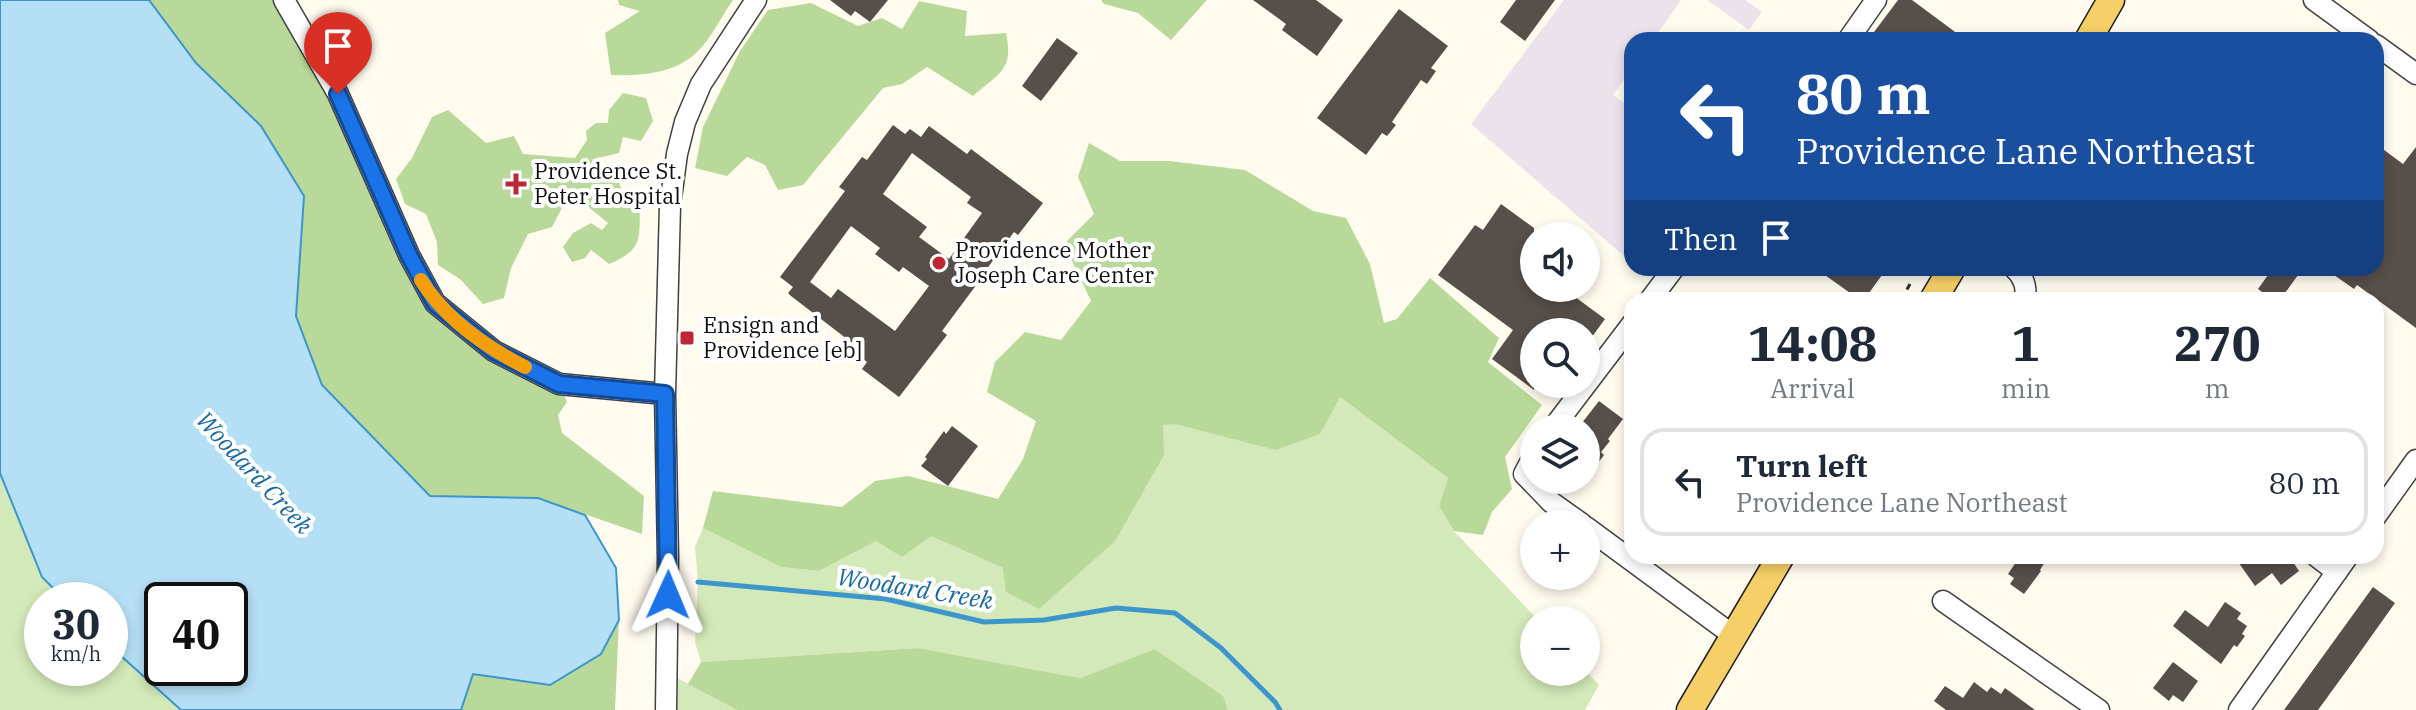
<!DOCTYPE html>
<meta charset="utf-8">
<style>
:root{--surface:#fff;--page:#f6f6f7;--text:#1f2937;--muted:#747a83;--line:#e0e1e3}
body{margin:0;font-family:"IBM Plex Serif",serif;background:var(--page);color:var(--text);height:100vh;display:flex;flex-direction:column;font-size:30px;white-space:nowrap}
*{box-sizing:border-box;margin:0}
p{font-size:26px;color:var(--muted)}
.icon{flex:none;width:44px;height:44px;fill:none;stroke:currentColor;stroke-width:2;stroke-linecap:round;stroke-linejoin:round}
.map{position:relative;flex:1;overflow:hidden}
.drawer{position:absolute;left:1624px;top:292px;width:760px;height:272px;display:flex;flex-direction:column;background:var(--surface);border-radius:24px;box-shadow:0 4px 12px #0003}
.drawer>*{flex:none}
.hud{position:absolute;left:1624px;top:32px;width:760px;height:244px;border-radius:24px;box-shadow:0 4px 12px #0003;background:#1a4fa0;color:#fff;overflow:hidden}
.fabs{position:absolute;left:1520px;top:222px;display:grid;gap:16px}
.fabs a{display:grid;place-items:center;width:80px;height:80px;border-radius:50%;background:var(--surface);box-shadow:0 4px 12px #0003;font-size:40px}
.speed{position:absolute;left:24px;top:582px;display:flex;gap:16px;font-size:40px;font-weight:700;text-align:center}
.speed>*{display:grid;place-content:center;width:104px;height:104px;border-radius:50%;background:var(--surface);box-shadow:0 4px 12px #0003;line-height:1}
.speed small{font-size:20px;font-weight:400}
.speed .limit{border:4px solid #111;border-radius:12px;background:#fff;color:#111}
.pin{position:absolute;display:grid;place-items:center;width:68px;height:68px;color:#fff;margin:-82px -34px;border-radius:50% 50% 50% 0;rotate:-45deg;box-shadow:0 0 8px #0007}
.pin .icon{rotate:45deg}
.me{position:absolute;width:88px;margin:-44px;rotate:1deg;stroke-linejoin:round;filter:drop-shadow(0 0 6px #0008)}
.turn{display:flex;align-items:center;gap:28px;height:168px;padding:0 40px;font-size:36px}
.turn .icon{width:104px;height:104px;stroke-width:2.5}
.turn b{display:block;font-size:56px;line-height:68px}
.then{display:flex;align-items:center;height:76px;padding:0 40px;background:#0003;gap:16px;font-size:30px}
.eta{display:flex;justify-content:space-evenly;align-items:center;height:136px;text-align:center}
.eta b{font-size:48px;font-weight:700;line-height:56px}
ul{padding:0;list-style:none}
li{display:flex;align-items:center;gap:24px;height:108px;margin:0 16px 12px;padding:0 24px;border:4px solid var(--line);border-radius:24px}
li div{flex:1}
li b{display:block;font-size:30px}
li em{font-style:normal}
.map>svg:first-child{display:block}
</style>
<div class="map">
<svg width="2416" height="710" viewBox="0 0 2416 710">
<rect width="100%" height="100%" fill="#fffbef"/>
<path fill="#ebe2ec" d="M1564,0H1681L1653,40H1632V68L1613,95L1632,109V263L1471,124Z
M1707,0H1745L1762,12L1749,30Z"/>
<path fill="#d3e9b9" d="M1340,397L1448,478L1439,506L1454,531L1538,620H1534V672L1586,671L1599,685L1585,710H1228L1222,696L1155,649L1080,678L918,648L701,662L695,642L698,582L695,547L703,528L781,567L819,571L876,541L931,536L1003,568L1162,425Z
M0,473L42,577L65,600H42V668H110V646L181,710H0Z
M672,675L737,710H673Z"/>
<path fill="#b8d999" d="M149,0H284L435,303L559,384L567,402L558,415L562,433L644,496L642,534L538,498L430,496L322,386L296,316L304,196L261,126L196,63Z
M618,0H733C721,17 711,39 696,53C674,74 640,76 611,75L605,33L640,11L619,5Z
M1101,0H1207L1171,40L1138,13L1104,4Z
M919,1L967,11L965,36L1006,33C1014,71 999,73 973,96L927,67L902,84L883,88L803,185L778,190L765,165L747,157L727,176L695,168L703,127L740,51L768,10L811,3L858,26L882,18L902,29Z
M623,93L646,98L653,121L641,141L623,137L619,153L598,158L591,167L592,177L618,180L627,204L640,205C639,239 644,249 609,264L591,250L585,258L572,262L563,247L573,233L591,223L602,230L608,223L580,200L563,206L552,227L528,234L511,268L504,298L483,304L460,279L438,265L437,242L426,214L405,204L396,179L412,158L432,117L448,110L486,143L514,136L523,154L575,158L587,140L586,131L596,123H608L609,110Z
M1089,143L1120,161H1169L1245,170L1313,211L1346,218L1370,264L1384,323L1397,319L1430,278L1499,338L1488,362L1542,405L1505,457L1512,489L1492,512L1483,535L1454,531L1439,506L1448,478L1340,397L1320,434L1276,450L1175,424L1163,425L1164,455L1115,541L1039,609L1006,592L1003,568L931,536L902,557L876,541L819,571L781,567L703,528L713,491L842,507L875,481L908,476L998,499L1023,459L1036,421L987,392L995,362L1025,332L1061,340L1091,301L1064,244L1094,214L1078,177Z
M619,620L615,710H461L473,674L550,685L601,654Z
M918,648L1080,678L1155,649L1223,696L1228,710H737L688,684L701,662Z"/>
<path fill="#b5dff5" stroke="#3d96cb" stroke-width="2" fill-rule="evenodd" d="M0,0H149L196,63L261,126L304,196L296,316L322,385L430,496L538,498L585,515L616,568L619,620L601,654L550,685L473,674L461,710H181L110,646V600H65L42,577L0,473ZM230,600V668H162V600Z"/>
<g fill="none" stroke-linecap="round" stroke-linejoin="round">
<path stroke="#3d96cb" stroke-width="5" d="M698,582L886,599L984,622L1044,620L1116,608L1175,613L1221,648L1275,702L1280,710"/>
</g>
<path fill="#564f4a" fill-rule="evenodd" d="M830,0H888L870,22L855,11L851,16Z
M1253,0H1316L1343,20L1317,56L1282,30L1286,24Z
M1516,0H1555L1525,41L1500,22Z
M1898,0H1912L1966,40H1868Z
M1399,9L1448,46L1431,68L1436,71L1427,84L1421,80L1392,122L1396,125L1387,136L1382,133L1366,155L1317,118Z
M1057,38L1078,53L1041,101L1022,86Z
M893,125L905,134L910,129L921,137L929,126L967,154L971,149L1043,203L1018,235L1014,232L986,270L991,274L982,287L977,284L942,331L947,335L899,397L862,369L867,362L843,344L847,339L791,296L788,293L793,287L780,277L845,191L839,187L862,157L867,160ZM912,153L971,197L967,203L982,213L949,259L919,237L927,227L883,194ZM851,226L880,248L875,254L899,272L903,267L929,286L895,331L838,289L831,298L810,282Z
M2376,144L2403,164L2416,147V328L2357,285L2354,289L2324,268H2376Z
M1501,204L1534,228V288H1563L1605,319L1586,345V332H1534V390L1492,359L1513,330L1438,275L1475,225L1483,230Z
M1815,268H1887L1864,300H1860Z
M2273,268H2303L2280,300H2273L2258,289Z
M1599,401L1623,419L1608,439L1610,441L1601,452L1604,455L1586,479V428H1578Z
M952,426L978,446L948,486L921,466L927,459L925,457L944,431L946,434Z
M1548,480H1572L1562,494Z
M2020,556H2036L2045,562L2040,570L2041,571L2024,594L2010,584L2014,578L2008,574Z
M2234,556H2289L2299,571L2281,585L2272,573L2255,586Z
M2373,587L2395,603L2353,662L2318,710H2284Z
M2225,602L2241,613L2237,619L2247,626L2242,634L2245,636L2237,647L2234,645L2221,664L2173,626L2185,610L2208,627Z
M2173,662L2198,681L2183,702L2173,695L2169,701L2153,688Z
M1974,682L1987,692L1991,687L2001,694L2005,688L2035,710H1946L1934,701L1945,686L1963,698Z"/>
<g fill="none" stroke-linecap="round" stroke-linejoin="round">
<g stroke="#414141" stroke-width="23">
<path id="minor" d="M284,0L338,94L409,255L435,303L494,351L559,384L665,394
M2314,0L2369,40
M1848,40L1876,0
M2376,45L2416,74
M2014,268C2024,277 2027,287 2025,300
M1650,300L1674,268
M1553,428L1632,324
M1534,455L1524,474L1551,502L1582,524
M2376,516L2416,460
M1586,527L1734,636
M2316,556L2337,572
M1943,601L2099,710
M666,710L668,558L665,394L670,206L677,154L685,122L701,84L756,0
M2239,710L2348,556"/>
</g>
<g stroke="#1f1f1f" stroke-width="29">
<path id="major" d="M2088,40L2111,0
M1933,300L1952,268
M1690,710L1781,556"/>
</g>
<path stroke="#303030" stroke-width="3" stroke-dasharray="8 4" stroke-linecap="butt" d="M1901,300L1910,284"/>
<use href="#minor" stroke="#fff" stroke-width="20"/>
<use href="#major" stroke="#f6cf68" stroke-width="26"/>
</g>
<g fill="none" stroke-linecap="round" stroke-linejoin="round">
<g stroke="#114b97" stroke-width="20">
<path id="route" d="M338,94L409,255L435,303L494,351L559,384L665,394L668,595"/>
</g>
<use href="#route" stroke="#1a73e8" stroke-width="14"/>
<path stroke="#f59e0b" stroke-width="14" d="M421,280C445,319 484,346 525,367"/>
</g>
<g fill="#bc2833" stroke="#fff" stroke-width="3">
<path d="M512 172h8v8h8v8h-8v8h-8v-8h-8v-8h8z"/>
<circle cx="939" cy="263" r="8"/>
<rect x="679" y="330" width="16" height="16" rx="4"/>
</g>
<g text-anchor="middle" stroke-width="8" stroke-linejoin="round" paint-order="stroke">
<g font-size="22" fill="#0e0e0e" stroke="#fff" text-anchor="start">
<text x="534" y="179">Providence St.<tspan x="534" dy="25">Peter Hospital</tspan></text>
<text x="955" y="258">Providence Mother<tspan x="955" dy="25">Joseph Care Center</tspan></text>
<text x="703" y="333">Ensign and<tspan x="703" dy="25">Providence [eb]</tspan></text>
</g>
<g font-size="24" font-style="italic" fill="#19689e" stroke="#fff">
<text transform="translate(254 473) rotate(47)" y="8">Woodard Creek</text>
<text transform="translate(915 589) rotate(9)" y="8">Woodard Creek</text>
</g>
</g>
</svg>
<div class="fabs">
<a><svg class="icon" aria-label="sound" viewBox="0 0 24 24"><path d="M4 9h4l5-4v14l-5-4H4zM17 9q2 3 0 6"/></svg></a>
<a><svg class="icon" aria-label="search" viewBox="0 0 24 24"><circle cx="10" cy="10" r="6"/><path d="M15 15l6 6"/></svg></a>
<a><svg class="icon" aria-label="layers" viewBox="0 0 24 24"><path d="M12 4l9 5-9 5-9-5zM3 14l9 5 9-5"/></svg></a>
<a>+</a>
<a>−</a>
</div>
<div class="speed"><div>30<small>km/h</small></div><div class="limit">40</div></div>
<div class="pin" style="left:338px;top:94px;background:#d93025"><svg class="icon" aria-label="arrive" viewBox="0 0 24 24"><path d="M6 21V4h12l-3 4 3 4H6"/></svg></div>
<svg class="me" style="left:668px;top:595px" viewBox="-20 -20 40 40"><path d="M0-17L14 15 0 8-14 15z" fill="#1a73e8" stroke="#fff" stroke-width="4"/></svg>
<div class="hud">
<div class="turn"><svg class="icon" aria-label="left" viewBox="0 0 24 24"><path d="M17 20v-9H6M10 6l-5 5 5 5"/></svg><div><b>80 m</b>Providence Lane Northeast</div></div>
<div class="then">Then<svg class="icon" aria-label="arrive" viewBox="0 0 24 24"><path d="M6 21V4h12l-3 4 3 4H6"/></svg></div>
</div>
<section class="drawer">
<div class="eta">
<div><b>14:08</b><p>Arrival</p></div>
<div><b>1</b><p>min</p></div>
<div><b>270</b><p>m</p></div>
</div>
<ul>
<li><svg class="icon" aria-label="left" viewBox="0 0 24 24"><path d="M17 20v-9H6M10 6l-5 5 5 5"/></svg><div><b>Turn left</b><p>Providence Lane Northeast</p></div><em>80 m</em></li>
</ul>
</section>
</div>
